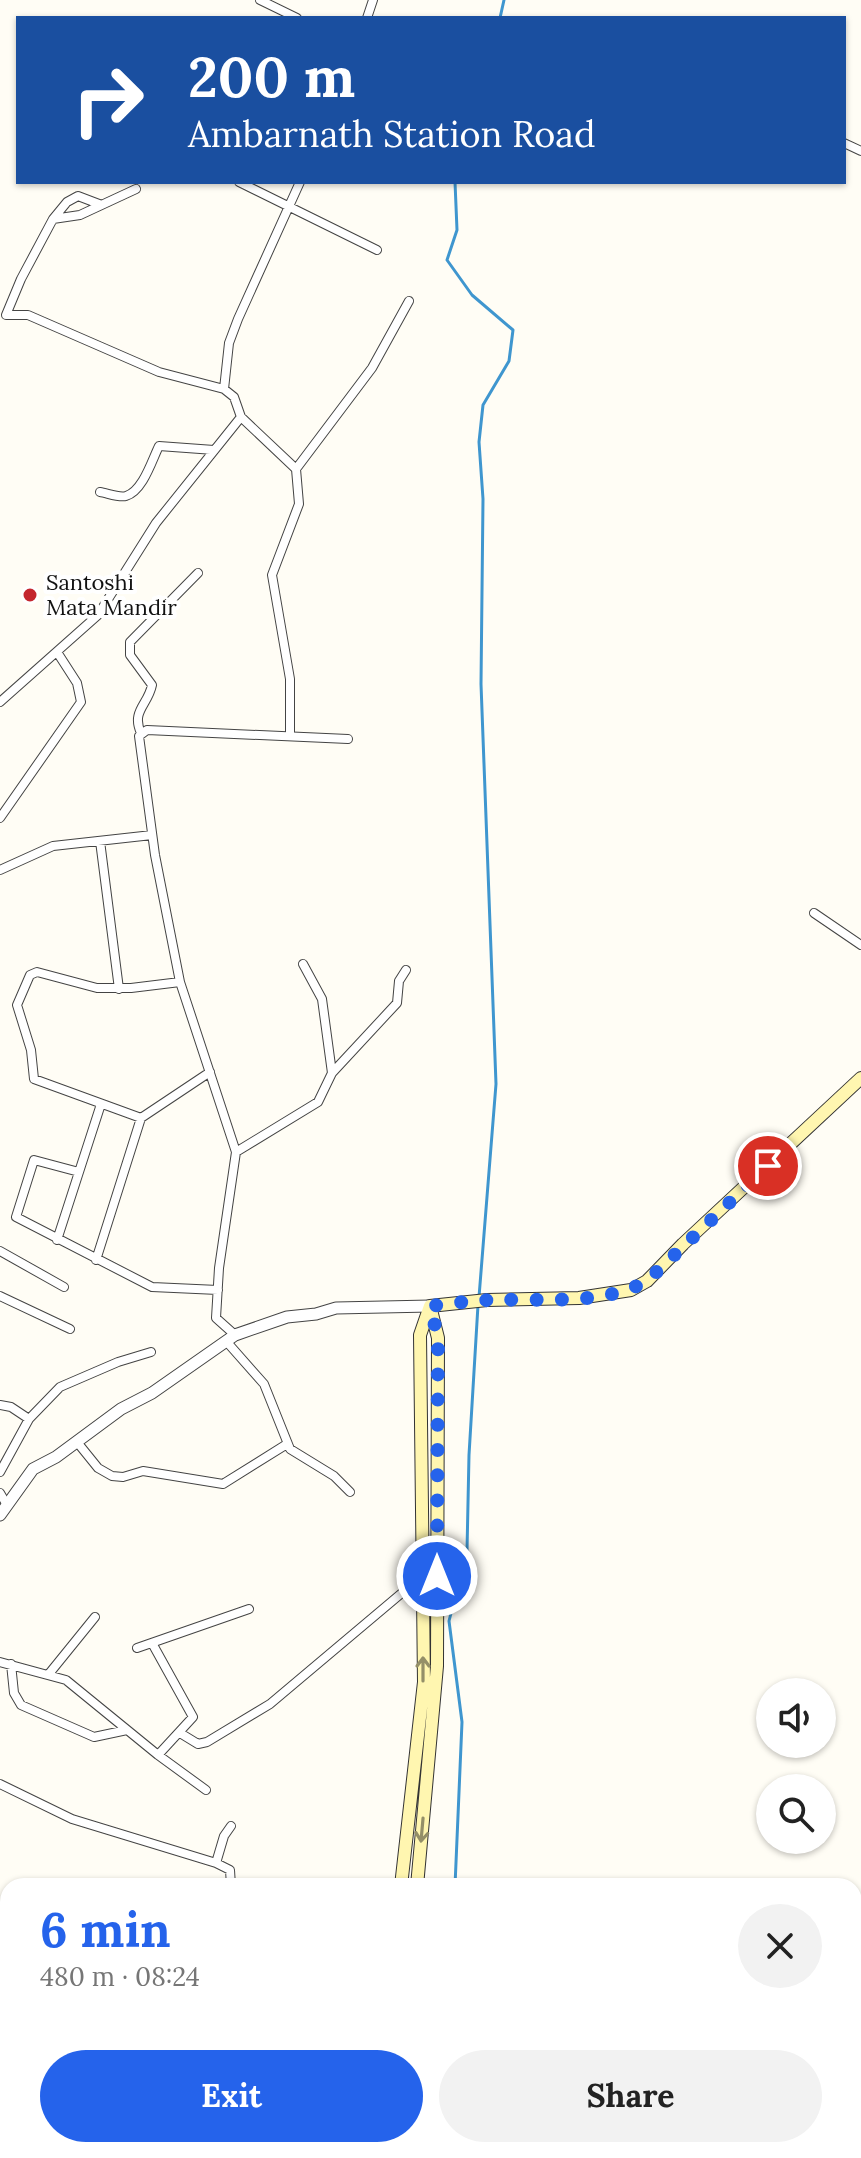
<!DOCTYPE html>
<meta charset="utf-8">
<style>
:root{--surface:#fff;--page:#f2f2f2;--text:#222;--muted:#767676;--accent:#2563eb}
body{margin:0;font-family:Lora,serif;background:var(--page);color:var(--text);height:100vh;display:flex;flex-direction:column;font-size:30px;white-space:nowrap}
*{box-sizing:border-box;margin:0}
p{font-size:26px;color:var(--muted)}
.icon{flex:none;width:44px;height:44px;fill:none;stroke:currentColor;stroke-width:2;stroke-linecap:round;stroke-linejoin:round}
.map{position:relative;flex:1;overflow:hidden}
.side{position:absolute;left:0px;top:1878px;width:862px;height:280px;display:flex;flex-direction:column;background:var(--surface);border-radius:24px 24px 0 0;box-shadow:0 2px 6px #0004}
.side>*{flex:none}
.hud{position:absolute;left:16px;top:16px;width:830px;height:168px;border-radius:0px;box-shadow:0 2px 6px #0004;background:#1a4fa0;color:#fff;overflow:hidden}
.buttons{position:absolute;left:756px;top:1678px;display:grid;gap:16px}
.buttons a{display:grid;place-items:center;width:80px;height:80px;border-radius:50%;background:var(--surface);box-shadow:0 2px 6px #0004;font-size:40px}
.pin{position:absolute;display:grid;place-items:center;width:68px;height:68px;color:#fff;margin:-34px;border:4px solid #fff;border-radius:50%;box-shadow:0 2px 8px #0007}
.me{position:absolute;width:88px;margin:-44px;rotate:0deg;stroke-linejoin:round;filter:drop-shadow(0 0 6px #0008)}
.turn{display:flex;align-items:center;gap:28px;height:168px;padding:0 40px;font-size:36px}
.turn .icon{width:104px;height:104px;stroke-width:2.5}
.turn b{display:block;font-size:56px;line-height:68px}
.round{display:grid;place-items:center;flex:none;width:84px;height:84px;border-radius:42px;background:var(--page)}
.head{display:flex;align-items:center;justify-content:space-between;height:136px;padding:0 40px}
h1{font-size:48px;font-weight:800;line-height:60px;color:var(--accent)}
.button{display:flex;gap:16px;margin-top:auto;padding:16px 40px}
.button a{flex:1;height:92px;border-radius:48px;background:var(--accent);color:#fff;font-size:32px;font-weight:800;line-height:92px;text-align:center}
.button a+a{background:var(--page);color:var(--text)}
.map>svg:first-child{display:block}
</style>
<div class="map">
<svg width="861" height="2158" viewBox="0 0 861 2158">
<rect width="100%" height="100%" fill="#fffdf5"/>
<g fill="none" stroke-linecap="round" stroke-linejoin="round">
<path stroke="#3f96cf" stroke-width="3" d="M500,18L504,0
M455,182L457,230L447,260L472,295L513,330L509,361L483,405L479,442L483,499L481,684L496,1084L479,1297
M455,1886L462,1722L449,1621L467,1551L469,1455L478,1305
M443,2158L445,2150"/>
<g stroke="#444" stroke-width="10">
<path id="minor" d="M260,0L297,18
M367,18L373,0
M844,143L861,151
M239,182L377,250
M53,219L67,202L78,196L99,204
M224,389L229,343L238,319L300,182
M241,417L296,469L299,504L272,575L290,679V735
M296,469L372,368L409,301
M100,492C107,493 119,498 126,496C143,491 152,460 159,446L214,450
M0,702L98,615L156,523L241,417L234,397L224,389L159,372L28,315H6L21,279L53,219L80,215L136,189
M141,733C131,711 148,705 152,685L130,655V642L198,573
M0,818L81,702L77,683L57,652
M100,841L119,989
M0,870L53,846L152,835
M814,913L861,945
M303,964L322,999L332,1073
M180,982L131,988H97L37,972L30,975L17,1005L31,1050L34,1079L141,1118L210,1072
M236,1152L318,1102L332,1073L397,1003L399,981L406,970
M79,1172L34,1160L16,1217L152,1287L218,1290
M57,1240L101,1104
M0,1251L64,1287
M96,1260L141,1118
M0,1296L70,1329
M235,1335L216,1318L219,1268L236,1152L180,982L155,855L139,736L147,730L348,739
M226,1341L264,1384L290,1449L334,1476L350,1492
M0,1405L11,1407L29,1419L60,1387L118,1362L151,1352
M77,1442L98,1468L112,1476L123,1477L143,1471L223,1484L287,1444
M0,1472L29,1419
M0,1493L7,1505
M152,1643L193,1717L158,1755
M137,1648L249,1609
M0,1662L66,1680L158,1755L206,1790
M11,1664L14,1693L21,1705L94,1737L127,1730
M48,1675L95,1617
M180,1733L198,1744L207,1742L270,1704L422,1576
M0,1784L72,1819L216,1863L230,1870L231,1886
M216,1863L224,1836L231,1826
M120,2158L122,2150"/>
</g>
<g stroke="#444" stroke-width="13">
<path id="tertiary" d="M0,1515L33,1469L56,1457L121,1409L152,1393L235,1335L287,1317L316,1314L336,1308L430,1306
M0,2127L8,2130
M56,2150L75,2158"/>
</g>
<g stroke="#333" stroke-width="14">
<path id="secondary" d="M430,1306L487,1300L579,1298L631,1290L647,1281L683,1244L861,1078
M401,1886L424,1682L420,1335L430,1306
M417,1886L437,1666L438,1338L430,1306
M388,2158L390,2150
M406,2158L408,2150"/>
</g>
<use href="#minor" stroke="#fff" stroke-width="8"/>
<use href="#tertiary" stroke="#fff" stroke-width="11"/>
<use href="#secondary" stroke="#fff6b0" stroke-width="12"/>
</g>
<defs><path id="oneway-shaft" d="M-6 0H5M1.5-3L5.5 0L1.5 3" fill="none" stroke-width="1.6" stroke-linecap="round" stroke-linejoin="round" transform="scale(2)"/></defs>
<g stroke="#948f68">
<use href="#oneway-shaft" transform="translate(423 1669) rotate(-90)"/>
<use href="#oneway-shaft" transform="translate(422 1830) rotate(95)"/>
</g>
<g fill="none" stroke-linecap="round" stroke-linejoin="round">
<path stroke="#2563eb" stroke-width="14" stroke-dasharray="0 25.2" d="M437,1576L438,1338L430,1306C451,1304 472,1300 493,1300C543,1298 602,1306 647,1281L768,1166"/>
</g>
<circle fill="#c4262e" stroke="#fff" stroke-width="3" cx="30" cy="595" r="8"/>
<g text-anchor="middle" stroke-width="8" stroke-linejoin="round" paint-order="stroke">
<g font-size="22" fill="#111" stroke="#fff" text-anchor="start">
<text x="46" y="590">Santoshi<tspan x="46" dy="25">Mata Mandir</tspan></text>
</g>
</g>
</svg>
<div class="buttons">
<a><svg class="icon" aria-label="sound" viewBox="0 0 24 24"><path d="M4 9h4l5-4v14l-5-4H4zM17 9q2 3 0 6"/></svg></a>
<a><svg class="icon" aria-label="search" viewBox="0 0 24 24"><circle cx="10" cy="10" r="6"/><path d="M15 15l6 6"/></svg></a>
</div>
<div class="pin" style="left:768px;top:1166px;background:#d93025"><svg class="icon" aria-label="arrive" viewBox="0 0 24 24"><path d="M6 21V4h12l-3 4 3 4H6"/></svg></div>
<svg class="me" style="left:437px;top:1576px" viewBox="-20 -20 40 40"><circle r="17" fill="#2563eb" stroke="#fff" stroke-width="3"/><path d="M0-11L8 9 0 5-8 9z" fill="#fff"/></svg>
<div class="hud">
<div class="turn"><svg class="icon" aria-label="right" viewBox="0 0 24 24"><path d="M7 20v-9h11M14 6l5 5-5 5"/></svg><div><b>200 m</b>Ambarnath Station Road</div></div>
</div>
<section class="side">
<div class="head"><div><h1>6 min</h1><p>480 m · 08:24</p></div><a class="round"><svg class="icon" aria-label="close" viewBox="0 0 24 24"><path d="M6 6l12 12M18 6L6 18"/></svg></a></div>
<div class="button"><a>Exit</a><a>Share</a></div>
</section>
</div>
